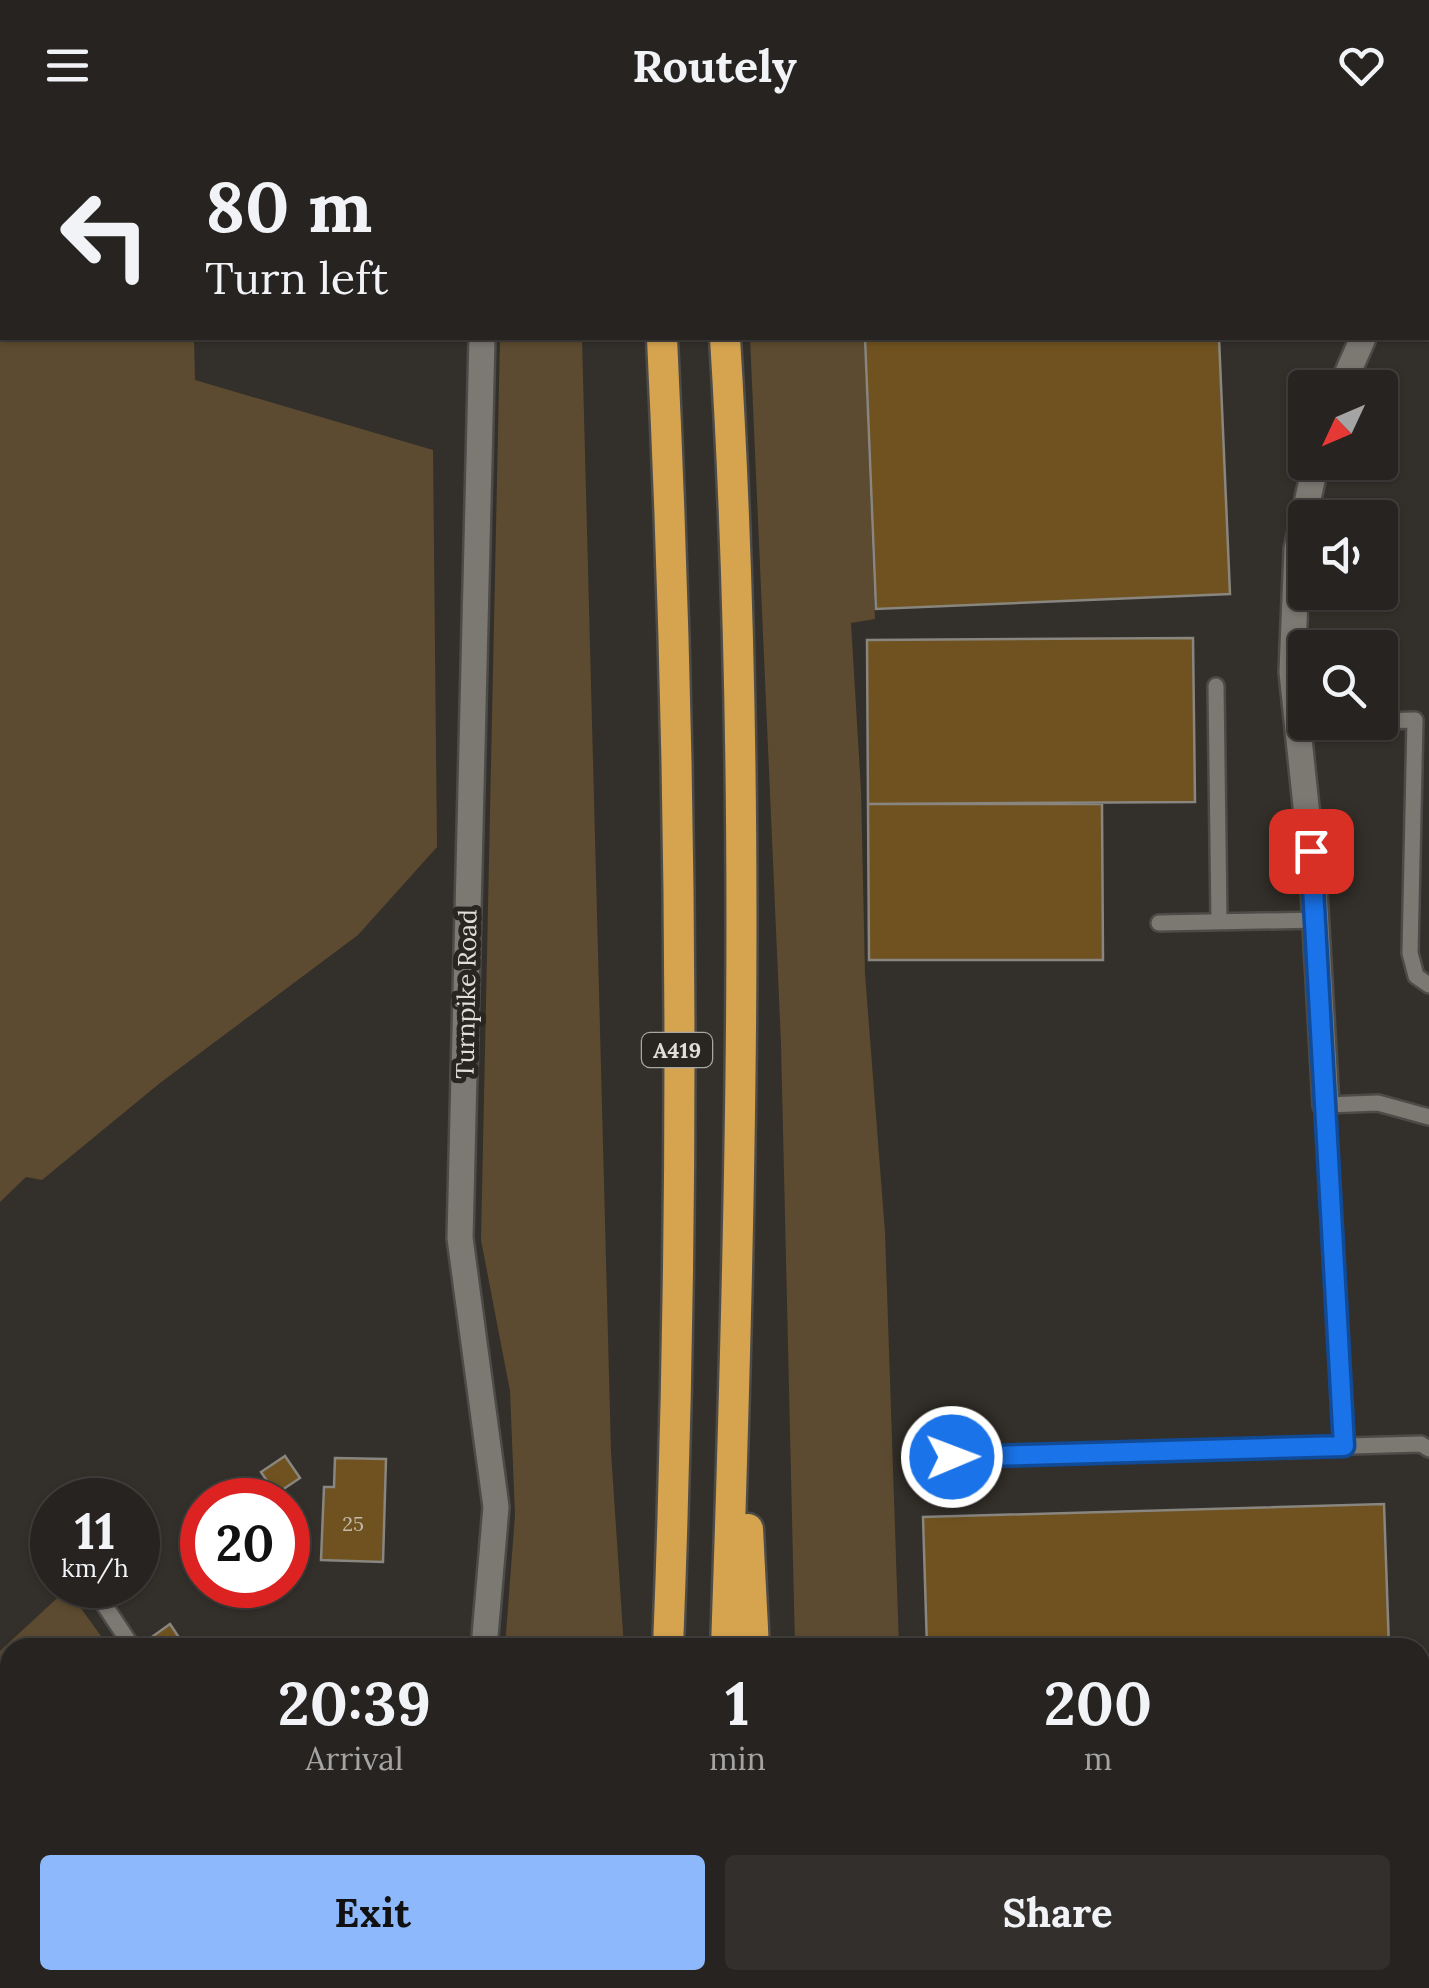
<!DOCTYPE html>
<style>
:root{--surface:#262320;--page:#322f2d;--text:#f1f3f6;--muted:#a4a4a5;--line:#42403e;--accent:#8db9fc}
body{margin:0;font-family:Lora,serif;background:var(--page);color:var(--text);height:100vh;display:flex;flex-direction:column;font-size:38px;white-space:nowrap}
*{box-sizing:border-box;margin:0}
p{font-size:32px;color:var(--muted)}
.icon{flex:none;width:55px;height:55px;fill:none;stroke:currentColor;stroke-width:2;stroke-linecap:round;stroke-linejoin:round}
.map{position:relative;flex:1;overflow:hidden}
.sheet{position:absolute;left:0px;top:1508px;width:1430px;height:352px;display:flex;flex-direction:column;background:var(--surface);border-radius:30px 30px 0 0;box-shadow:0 2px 8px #0004,0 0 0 2px var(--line)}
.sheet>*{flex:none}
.guide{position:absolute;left:0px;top:0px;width:1430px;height:210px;box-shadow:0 2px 8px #0004,0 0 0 2px var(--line);background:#262320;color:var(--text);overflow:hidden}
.needle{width:65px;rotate:226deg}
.fabs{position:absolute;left:1288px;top:240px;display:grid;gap:20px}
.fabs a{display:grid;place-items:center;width:110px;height:110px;border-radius:10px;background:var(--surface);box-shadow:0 2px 8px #0004,0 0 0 2px var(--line);font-size:50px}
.speed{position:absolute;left:30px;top:1348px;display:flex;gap:20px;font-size:50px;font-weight:700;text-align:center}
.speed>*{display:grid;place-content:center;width:130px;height:130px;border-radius:50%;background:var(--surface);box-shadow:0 2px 8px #0004,0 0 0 2px var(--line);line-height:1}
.speed small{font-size:25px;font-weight:400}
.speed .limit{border:15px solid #d22;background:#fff;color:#111}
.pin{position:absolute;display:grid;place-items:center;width:85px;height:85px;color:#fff;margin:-42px;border-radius:20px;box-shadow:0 5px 15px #0006}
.me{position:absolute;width:110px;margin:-55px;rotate:89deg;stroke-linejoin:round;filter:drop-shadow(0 0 8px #0008)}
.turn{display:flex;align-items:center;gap:35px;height:210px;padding:0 40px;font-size:45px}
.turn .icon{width:130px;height:130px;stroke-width:2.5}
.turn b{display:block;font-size:70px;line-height:85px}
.eta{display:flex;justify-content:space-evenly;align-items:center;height:170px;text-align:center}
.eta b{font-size:60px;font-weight:700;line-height:70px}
.button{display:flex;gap:20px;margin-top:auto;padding:20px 40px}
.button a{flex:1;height:115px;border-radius:10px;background:var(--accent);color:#111;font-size:40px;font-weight:700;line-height:115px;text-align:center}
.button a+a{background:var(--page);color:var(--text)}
header{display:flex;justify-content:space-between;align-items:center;height:130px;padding:0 40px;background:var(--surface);font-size:45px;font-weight:700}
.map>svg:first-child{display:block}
</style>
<header><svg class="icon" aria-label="menu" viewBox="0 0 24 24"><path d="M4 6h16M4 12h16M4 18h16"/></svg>Routely<svg class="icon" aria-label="heart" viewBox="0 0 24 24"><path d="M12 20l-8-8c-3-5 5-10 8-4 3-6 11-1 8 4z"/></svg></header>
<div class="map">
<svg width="1429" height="1858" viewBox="0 0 1429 1858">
<rect width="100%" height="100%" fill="#332f2a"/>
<path fill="#5c4b30" d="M0,0H195L2,2V208H194L195,250L433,320L437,717L358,805L160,953L42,1050L26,1047L0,1072Z
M500,208H582L611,1322L624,1517H505L515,1385L510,1261L481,1110Z
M750,208H864L875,489L851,493L861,660L865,844L885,1102L899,1517H795L781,914Z
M67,1459L109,1517L10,1518V1850H120L112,1858H0V1521Z
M480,1850H618V1858H479Z
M799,1850H905V1858H799Z"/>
<path fill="#6f521f" stroke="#89857f" stroke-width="2.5" d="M376,0H439L440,2H377Z
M856,0H1211V2H856Z
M865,208H1219L1230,464L876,479Z
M1193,508L1195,672L868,674L867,510Z
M868,674H1102L1103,830H869Z
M285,1326L300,1348L276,1364L261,1342Z
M335,1328L386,1329L383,1432L321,1430L324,1357H334Z
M1384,1374L1389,1518H927L923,1387Z
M213,1455H270L262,1475Z
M170,1494L186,1518H155L149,1509Z
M1420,1664H1429V1743H1420Z
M1420,1813H1429V1858H937V1850H1420Z
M141,1850H192L199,1858H132Z"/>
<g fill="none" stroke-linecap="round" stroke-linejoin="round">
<g stroke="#4d4b47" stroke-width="20">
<path id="lane" d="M1300,2V0
M1428,164L1429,165
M1216,556L1219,791
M1380,591L1415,590L1410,823L1416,846L1429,855
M1295,594L1341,592
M1159,793L1316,790
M1344,1317L1326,975L1378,973L1429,987
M952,1327L1421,1314L1429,1319
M103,1473L133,1518
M319,1858L331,1850"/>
</g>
<g stroke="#4d4b47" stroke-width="30">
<path id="street" d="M487,2V0
M1428,93L1429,91
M482,208L460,1108L496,1377L484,1518
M1341,258L1363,208
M1316,332L1297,419L1292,542L1313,743L1326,975
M456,1858V1850"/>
</g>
<g stroke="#4d4b47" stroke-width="35">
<path id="highway" d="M647,0V2
M712,0V2
M662,208C683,642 685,1083 668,1518
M725,208C752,643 741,1082 726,1518
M748,1399L754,1518
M764,1850V1858
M653,1858V1850
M715,1858V1850"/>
</g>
<path stroke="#7e7b77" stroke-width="6" stroke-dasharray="10 5" stroke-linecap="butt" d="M0,10L2,11"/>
<use href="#lane" stroke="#7c7973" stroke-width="15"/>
<use href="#street" stroke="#7c7973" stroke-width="25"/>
<use href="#highway" stroke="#d6a44f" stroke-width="30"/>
</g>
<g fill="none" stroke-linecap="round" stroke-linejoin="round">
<g stroke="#114b97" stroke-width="25">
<path id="route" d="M952,1327L1344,1316L1311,721"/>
</g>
<use href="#route" stroke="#1a73e8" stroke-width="18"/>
</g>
<g text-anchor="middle" stroke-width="10" stroke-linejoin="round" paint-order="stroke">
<g font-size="20" fill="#c4bbac">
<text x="353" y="1401">25</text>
</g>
<rect fill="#292621" stroke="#a9a7a3" stroke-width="2.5" x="642" y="903" width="70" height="34" rx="8"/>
<g font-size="22" font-weight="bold" fill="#e0dedb">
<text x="677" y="928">A419</text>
</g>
<g font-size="25" fill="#e0dedb" stroke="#292621">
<text transform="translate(466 864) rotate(-89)" y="9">Turnpike Road</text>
</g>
</g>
</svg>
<div class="fabs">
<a><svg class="needle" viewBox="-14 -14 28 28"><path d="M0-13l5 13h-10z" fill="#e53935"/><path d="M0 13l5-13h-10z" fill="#a4a4a5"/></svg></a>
<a><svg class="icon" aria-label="sound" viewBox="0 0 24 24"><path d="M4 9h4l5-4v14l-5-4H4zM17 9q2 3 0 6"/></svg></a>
<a><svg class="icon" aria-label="search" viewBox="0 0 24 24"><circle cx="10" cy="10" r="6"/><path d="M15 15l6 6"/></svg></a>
</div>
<div class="speed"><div>11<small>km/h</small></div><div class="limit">20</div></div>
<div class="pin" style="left:1311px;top:721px;background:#d93025"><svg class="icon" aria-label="arrive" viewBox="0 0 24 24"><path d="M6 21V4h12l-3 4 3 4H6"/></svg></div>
<svg class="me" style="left:952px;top:1327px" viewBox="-20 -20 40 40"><circle r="17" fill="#1a73e8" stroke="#fff" stroke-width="3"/><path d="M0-11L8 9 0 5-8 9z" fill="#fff"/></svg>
<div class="guide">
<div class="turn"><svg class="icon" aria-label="left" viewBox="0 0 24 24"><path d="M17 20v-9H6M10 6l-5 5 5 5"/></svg><div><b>80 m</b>Turn left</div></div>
</div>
<section class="sheet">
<div class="eta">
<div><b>20:39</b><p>Arrival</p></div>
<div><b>1</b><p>min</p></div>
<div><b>200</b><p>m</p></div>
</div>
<div class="button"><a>Exit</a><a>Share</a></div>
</section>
</div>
